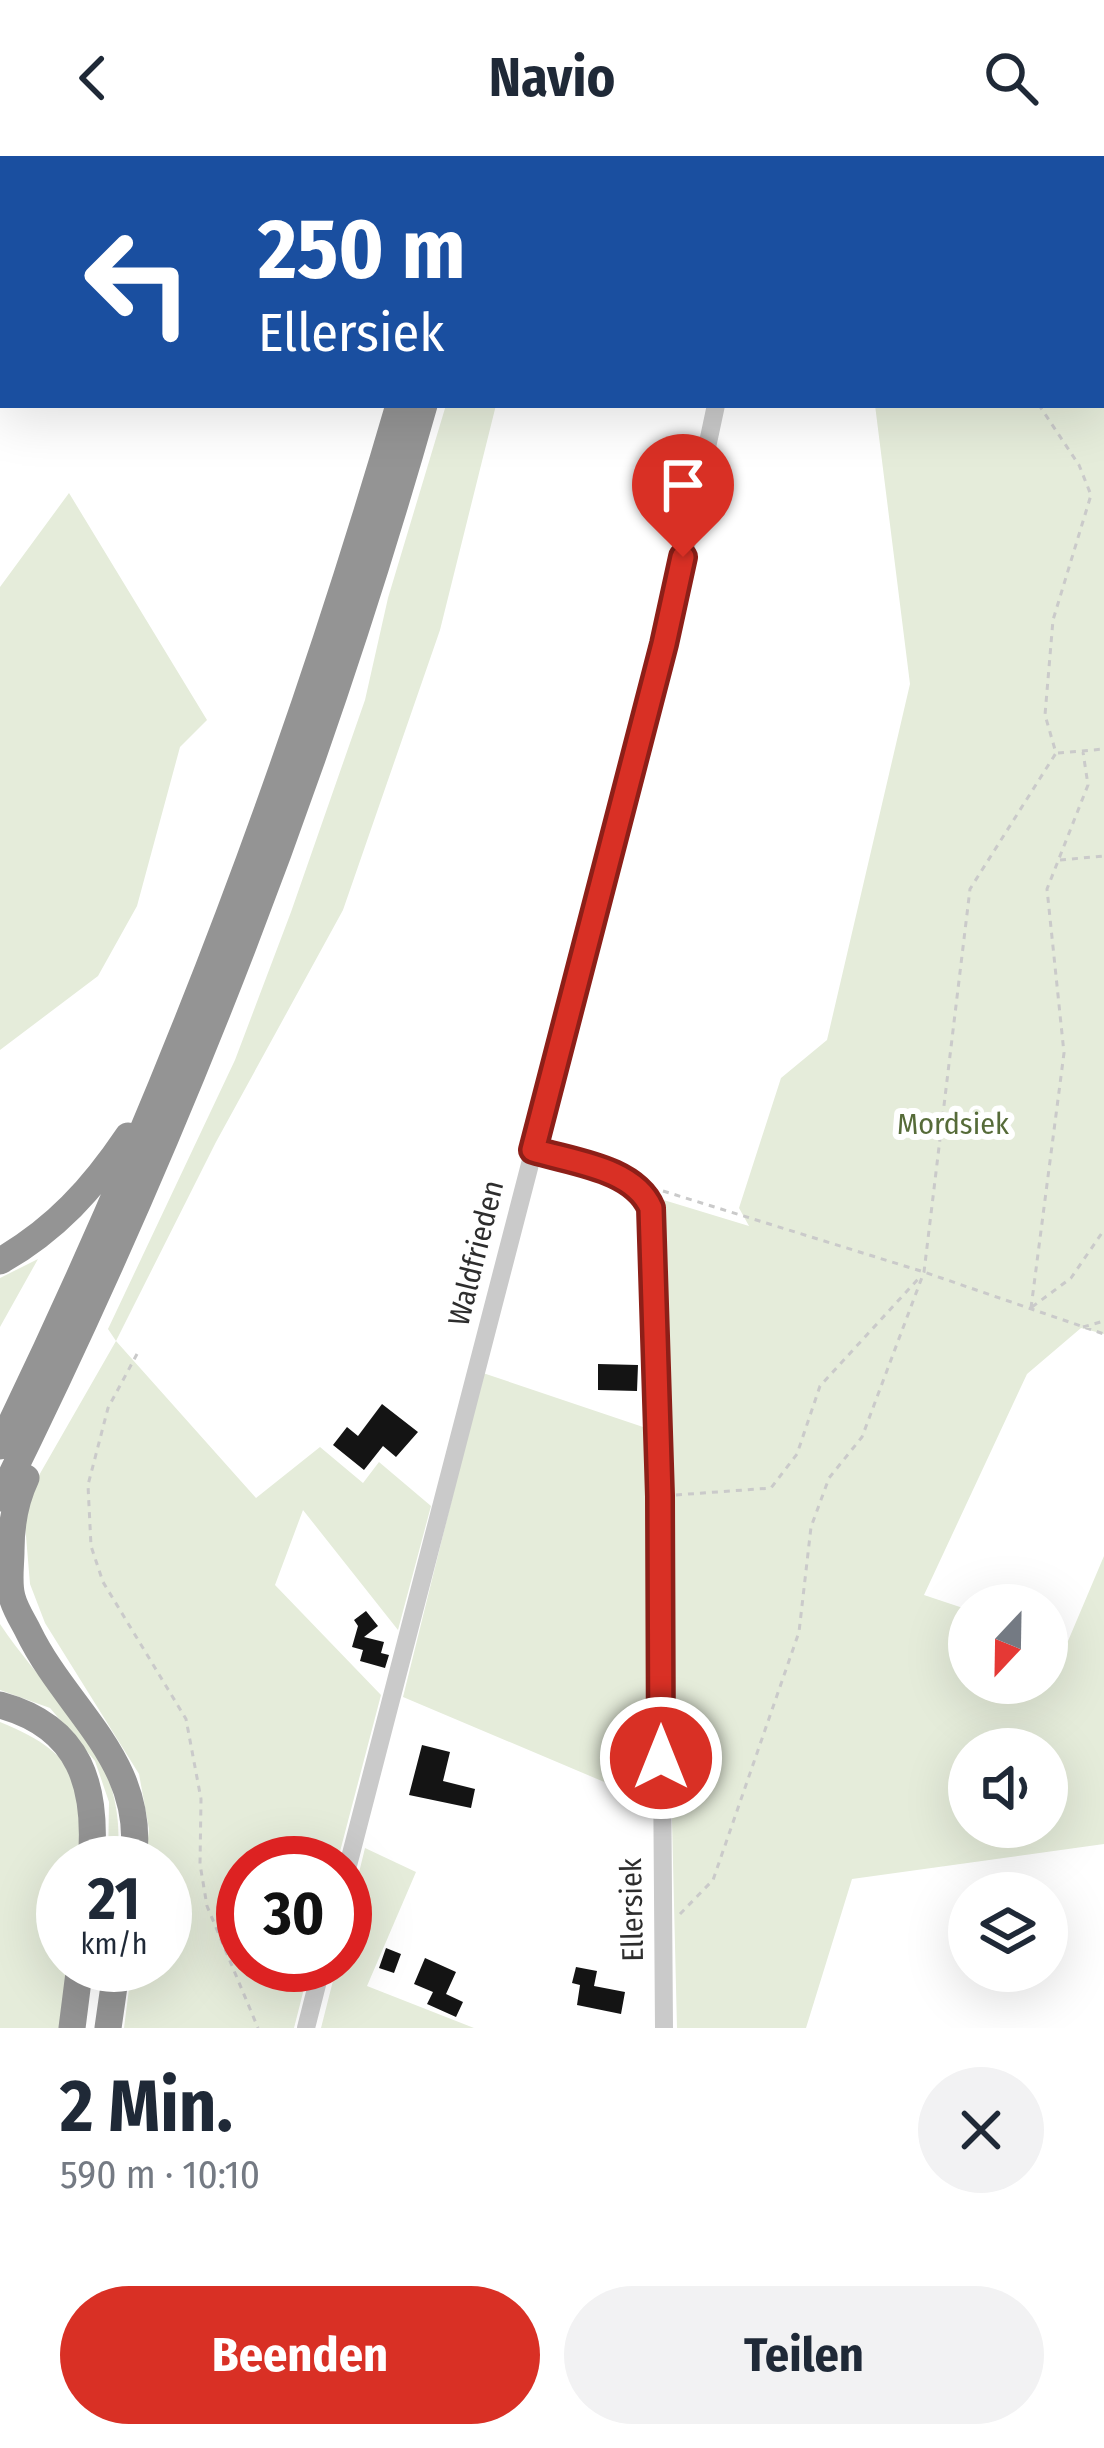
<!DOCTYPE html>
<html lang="de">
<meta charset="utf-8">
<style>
:root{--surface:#fff;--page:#f2f2f3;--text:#1f2937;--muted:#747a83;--accent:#d93025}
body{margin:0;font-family:"Fira Sans Condensed",sans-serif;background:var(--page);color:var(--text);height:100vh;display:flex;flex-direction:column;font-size:45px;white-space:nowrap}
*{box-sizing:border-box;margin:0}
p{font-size:39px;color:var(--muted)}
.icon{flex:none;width:66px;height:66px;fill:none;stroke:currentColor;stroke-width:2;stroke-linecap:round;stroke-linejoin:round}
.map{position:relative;height:1872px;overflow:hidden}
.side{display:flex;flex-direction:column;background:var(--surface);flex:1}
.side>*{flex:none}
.guide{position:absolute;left:0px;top:0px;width:1104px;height:252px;box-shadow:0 12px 48px #0002;background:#1a4fa0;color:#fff;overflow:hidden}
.needle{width:78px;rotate:202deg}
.tools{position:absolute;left:948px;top:1428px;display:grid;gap:24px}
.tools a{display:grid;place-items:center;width:120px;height:120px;border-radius:50%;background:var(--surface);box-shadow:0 12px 48px #0002;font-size:60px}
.speed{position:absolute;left:36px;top:1680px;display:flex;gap:24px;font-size:60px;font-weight:700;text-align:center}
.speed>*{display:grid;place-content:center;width:156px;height:156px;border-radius:50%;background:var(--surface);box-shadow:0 12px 48px #0002;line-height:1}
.speed small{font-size:30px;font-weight:400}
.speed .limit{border:18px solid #d22;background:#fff;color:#111}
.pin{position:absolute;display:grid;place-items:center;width:102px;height:102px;color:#fff;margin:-123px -51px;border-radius:50% 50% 50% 0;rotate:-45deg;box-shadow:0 0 12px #0007}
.pin .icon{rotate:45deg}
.me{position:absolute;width:132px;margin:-66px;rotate:0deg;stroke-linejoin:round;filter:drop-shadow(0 0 9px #0008)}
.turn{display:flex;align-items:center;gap:42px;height:252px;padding:0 60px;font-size:54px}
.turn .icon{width:156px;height:156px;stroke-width:2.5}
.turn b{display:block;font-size:84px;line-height:102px}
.round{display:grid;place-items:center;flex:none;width:126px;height:126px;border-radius:63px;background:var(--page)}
.headline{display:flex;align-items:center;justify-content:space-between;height:204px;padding:0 60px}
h1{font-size:72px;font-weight:700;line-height:90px}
.primary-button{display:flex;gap:24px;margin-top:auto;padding:24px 60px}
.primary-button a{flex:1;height:138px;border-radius:72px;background:var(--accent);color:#fff;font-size:48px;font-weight:700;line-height:138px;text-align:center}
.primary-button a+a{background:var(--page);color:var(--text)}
header{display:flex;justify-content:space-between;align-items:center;height:156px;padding:0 60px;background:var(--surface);font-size:54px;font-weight:700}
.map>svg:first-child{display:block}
</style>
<header><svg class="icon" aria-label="back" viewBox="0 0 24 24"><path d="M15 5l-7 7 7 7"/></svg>Navio<svg class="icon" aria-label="search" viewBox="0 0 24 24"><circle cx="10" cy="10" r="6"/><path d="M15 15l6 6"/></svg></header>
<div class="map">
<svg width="1104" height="1872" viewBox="0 0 1104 1872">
<rect width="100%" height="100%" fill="#fff"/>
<path fill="#e5ecda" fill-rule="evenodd" d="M204,0H444L208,3Z
M1104,65V1178L1081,1172L1027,1218L924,1439L969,1454V1527H1047V1479L1068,1485L1104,1400V1688L852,1723L806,1872H677L657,1042L749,1070L739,1052L781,922L827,884L910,528L875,249H1101ZM969,1593H1047V1671H969Z
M446,249H496L440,474L343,754L216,986L116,1185L256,1342L320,1291L363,1327L379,1306L431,1350L398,1474L303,1354L275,1429L381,1539L337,1707H243V1809H310L294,1872H124L132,1809H165V1707H145L149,1673L139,1618L45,1467L30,1428L25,1368L30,1335L116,1185L108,1173L235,904L291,756L365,544L388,442Z
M69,337L207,564L180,591L137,750L98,820L0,894V431Z
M38,1103L0,1171V1122Z
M483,1217L649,1273L654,1647L403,1541Z
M0,1468C56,1552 130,1595 117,1707H108L109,1646L95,1605L50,1552L0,1534Z
M0,1566C79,1598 84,1627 82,1707H63V1809H71L63,1872H0Z
M365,1692L416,1716L367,1830L474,1872H321L337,1809H345V1774Z"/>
<path fill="#141414" d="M598,1208L638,1209L637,1235L598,1234Z
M382,1248L418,1276L396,1301L383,1290L364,1314L333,1289L347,1271L358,1280Z
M366,1455L378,1470L364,1481L384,1486L381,1497L389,1499L385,1512L360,1505L363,1494L352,1491L358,1470L354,1464Z
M422,1589L450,1596L443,1625L475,1633L471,1652L409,1639Z
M386,1792L401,1798L394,1817L379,1812Z
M425,1802L456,1816L446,1838L463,1846L456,1861L427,1848L433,1836L414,1828Z
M576,1811L597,1815L594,1830L625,1836L621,1858L577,1849L580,1829L572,1827Z"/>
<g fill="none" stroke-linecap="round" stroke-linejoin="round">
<path stroke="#cacaca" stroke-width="3" stroke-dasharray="6 6" stroke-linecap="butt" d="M360,0L364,3
M150,3H164
M394,3L396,0
M0,19L3,20
M954,249H965
M1058,597L1104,593
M1060,704L1104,700
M663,1035L924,1116L1104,1178
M1032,1151L1071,1122L1104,1074
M1031,1152L1064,897L1047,733L1088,629L1083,596
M1083,1171L1104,1165
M137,1198L108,1252L88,1329L91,1390L103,1426L186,1563L201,1643L200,1708L207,1750L258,1872
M676,1339L771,1332L797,1298L820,1230L919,1122
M680,1758L713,1724L799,1476L811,1371L829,1322L862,1281L924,1116L970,733L1056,597L1045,559L1053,464L1091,339L1079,309L1039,249"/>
<path stroke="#cacaca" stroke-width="18" d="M768,3V0
M1101,68L1104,65
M534,994L624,1022L644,1035L651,1052L660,1340L664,1872
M345,1721L665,488L716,249
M306,1872L322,1809"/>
<path stroke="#949494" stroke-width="27" d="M465,3L466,0
M489,3L490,0
M0,1105C55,1074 93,1032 128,980
M0,1290C163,955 295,606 399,249
M26,1322C15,1345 11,1369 11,1395C11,1409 8,1427 12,1441C15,1453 23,1465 28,1475C67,1556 148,1606 133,1707
M0,1342C174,991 317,626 424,249
M0,1549C81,1571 98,1631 91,1707
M72,1872L80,1809
M108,1872L117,1809"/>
</g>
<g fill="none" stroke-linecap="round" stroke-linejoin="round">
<g stroke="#8d1f18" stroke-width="30">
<path id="route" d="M661,1602L660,1340L651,1052C634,1012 572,1006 533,994L664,488L683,401"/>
</g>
<use href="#route" stroke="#d93025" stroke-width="21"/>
</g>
<g text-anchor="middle" stroke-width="12" stroke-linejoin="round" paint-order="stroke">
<g font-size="30" fill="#566b39" stroke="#fff">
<text x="953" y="978">Mordsiek</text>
</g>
<g font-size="30" fill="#2d2d2d" stroke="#fff">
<text transform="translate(476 1097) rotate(-76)" y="10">Waldfrieden</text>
<text transform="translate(632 1754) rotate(-91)" y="10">Ellersiek</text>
</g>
</g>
</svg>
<div class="tools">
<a><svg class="needle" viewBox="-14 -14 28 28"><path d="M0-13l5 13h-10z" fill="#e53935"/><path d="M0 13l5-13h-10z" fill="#747a83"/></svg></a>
<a><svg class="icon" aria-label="sound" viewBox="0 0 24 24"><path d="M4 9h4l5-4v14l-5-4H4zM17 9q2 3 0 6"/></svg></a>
<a><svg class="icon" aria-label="layers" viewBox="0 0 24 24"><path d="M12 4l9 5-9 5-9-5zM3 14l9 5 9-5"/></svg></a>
</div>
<div class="speed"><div>21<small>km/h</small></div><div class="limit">30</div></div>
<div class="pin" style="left:683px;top:401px;background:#d93025"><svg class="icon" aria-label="arrive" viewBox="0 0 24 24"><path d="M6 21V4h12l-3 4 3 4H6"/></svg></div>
<svg class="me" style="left:661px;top:1602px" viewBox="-20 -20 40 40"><circle r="17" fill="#d93025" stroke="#fff" stroke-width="3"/><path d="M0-11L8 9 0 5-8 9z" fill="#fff"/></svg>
<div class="guide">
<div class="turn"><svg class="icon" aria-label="left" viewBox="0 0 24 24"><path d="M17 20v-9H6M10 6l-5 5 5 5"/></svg><div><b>250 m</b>Ellersiek</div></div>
</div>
</div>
<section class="side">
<div class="headline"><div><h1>2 Min.</h1><p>590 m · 10:10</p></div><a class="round"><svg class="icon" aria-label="close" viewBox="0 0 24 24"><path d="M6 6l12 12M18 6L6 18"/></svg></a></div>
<div class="primary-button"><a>Beenden</a><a>Teilen</a></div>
</section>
